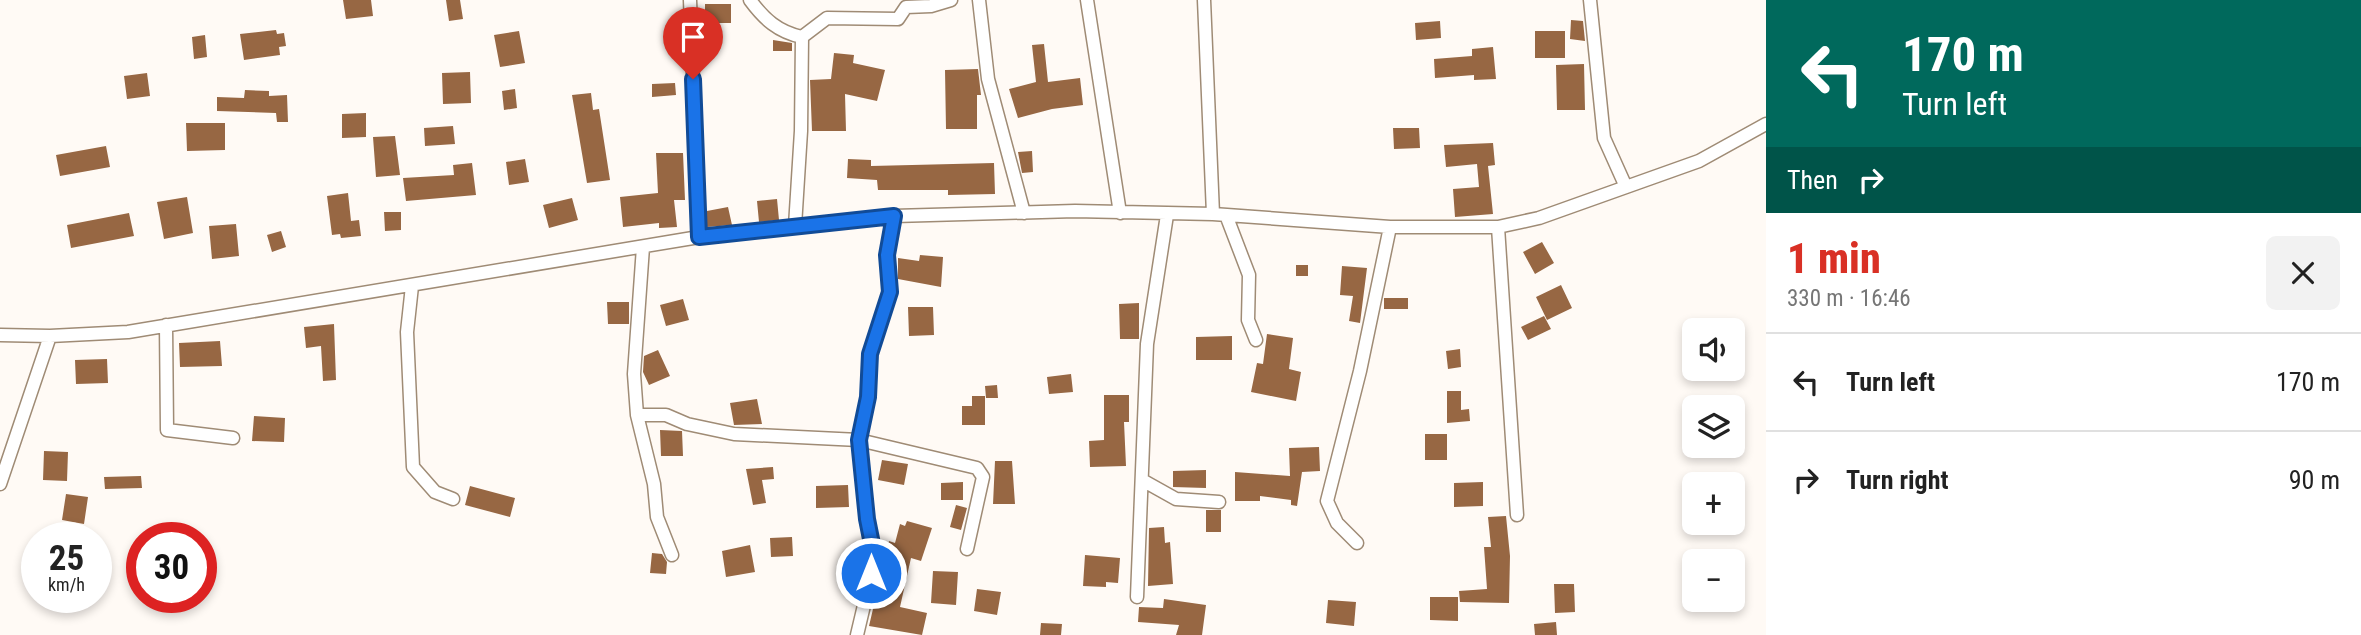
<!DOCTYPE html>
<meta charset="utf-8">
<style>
:root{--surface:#fff;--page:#f2f2f2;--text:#222;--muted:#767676;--line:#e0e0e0;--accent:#d93025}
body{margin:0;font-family:"Roboto Condensed",sans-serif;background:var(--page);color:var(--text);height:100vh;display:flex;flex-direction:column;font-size:26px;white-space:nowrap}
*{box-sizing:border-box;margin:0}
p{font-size:23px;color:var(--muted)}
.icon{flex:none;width:38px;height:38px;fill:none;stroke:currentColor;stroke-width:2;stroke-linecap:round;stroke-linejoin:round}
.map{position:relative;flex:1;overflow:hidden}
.side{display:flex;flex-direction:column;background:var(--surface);width:595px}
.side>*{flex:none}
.banner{background:#00695c;color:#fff;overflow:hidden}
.buttons{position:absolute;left:1682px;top:318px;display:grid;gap:14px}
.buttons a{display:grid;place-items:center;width:63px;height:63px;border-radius:10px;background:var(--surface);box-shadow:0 4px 10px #0003;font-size:35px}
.speed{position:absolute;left:21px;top:522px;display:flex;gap:14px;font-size:35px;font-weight:700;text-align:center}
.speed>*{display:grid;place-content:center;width:91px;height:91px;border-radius:50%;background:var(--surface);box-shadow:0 4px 10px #0003;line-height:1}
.speed small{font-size:18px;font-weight:400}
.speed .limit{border:10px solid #d22;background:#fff;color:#111}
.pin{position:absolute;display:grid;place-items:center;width:60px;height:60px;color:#fff;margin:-72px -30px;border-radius:50% 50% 50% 0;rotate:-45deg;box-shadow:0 0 7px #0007}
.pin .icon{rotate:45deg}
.me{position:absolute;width:77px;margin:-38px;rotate:0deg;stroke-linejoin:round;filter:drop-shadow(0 0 5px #0008)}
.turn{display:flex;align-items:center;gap:24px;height:147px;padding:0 21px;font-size:32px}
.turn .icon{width:91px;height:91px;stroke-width:2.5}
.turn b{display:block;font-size:49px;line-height:60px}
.then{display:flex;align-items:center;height:66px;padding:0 21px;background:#0003;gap:14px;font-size:26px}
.round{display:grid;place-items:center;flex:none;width:74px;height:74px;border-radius:10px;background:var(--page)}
.head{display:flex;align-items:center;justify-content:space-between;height:119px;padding:0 21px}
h1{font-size:42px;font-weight:800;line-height:52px;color:var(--accent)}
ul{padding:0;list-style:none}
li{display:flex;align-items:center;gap:21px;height:98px;padding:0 21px;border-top:2px solid var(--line)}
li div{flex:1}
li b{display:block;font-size:26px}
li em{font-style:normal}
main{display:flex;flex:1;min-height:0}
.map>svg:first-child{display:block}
</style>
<main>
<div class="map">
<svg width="1766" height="635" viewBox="0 0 1766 635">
<rect width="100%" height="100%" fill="#fffaf5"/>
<path fill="#976743" d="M343,0H371L373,16L346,19Z
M446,0H460L463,19L449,21Z
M705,4H731V23H705Z
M1571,20L1583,21L1585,41L1570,39Z
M1440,21L1441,38L1416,40L1415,23Z
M276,30L277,34L284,33L286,46L279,47L280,55L244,60L240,34Z
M519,31L525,63L500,67L494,35Z
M1535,31H1565V58H1535Z
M205,35L207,57L194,59L192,37Z
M773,40L792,43V51H773Z
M1044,44L1048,82L1080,78L1083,105L1052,109L1018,118L1009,89L1036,82L1032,45Z
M1493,47L1496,79L1474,80V75L1435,78L1434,59L1472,56V49Z
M834,53L854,55L853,63L885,70L877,101L845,94L846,131H812L810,80L831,79Z
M1584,64L1585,110H1557L1556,65Z
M978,69L981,95H977V129H946L945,70Z
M470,72L471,103L443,104L442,73Z
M147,73L150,96L127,99L124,76Z
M675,83L676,95L652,97V84Z
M515,89L517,108L504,110L502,91Z
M245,90L269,91V96L287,95L288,122H277L276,113L217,111V97L244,98Z
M591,93L593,110L599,109L610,180L587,183L572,95Z
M366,113V137L342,138V114Z
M186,123H225V150L187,151Z
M453,126L455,144L425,146L424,128Z
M1393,128H1419L1420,148L1394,149Z
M395,136L400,175L376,177L373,137Z
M1493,143L1495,165L1488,166L1493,214L1455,217L1453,189L1479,187L1477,164L1446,167L1444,145Z
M106,146L110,167L60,176L56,155Z
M1032,151L1033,172L1022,173L1018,152Z
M656,153H683L685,200H674L677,227L659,228V223L623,227L620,197L658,193Z
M525,159L529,182L509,185L506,162Z
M848,159L871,160V166L994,163L995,194L948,195V190H878L877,180L847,178Z
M472,163L476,195L406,201L403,178L454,175L453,165Z
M348,193L351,221L359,220L361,236L341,238L340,234L332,235L327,196Z
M187,197L193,233L164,239L157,202Z
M572,198L578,220L549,228L543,205Z
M777,199L779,220L759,222L757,201Z
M728,207L732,225L707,227V211Z
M384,212H401V230L385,231Z
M129,213L134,236L71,248L67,225Z
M236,224L239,256L212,259L209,226Z
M281,231L286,247L272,252L267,235Z
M1542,242L1554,263L1535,274L1523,252Z
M920,255L943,257L941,287L898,279V258L919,261Z
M1296,265H1308V276H1296Z
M1342,266L1367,268L1360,323L1349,321L1353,296L1340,295Z
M1561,285L1572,308L1547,320L1536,297Z
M1384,298H1408V309H1384Z
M683,299L689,320L666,326L660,305Z
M607,302H629V324H608Z
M1139,303V339H1120L1119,304Z
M908,307H933L934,335L909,336Z
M1544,316L1551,329L1528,340L1521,327Z
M334,324L336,380L323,381L321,346L306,348L304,327Z
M1267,334L1293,338L1289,369L1301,372L1296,401L1251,392L1257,363L1263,364Z
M1232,336V360H1196V337Z
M220,341L222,366L180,367L179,343Z
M1460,349L1461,367L1448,369L1446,351Z
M658,350L670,376L649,385L643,372L644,356Z
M107,359L108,383L76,384L75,360Z
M1071,374L1073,392L1049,394L1047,377Z
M997,385L998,398H986L985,386Z
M1447,391H1461V410L1469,409L1470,421L1447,423Z
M1104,395H1129V422H1124L1126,466L1090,467L1089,441L1104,440Z
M972,396H985V425H962V406H972Z
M757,399L762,424L734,425L730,403Z
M254,416L285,418L284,442L252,441Z
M660,430L682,431L683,456H661Z
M1425,434H1447V460H1425Z
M1319,447L1320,471L1302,472L1297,506L1291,505V500L1260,496V501H1235V472L1290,476L1289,448Z
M44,451L68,452L67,481L43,480Z
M882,460L908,464L904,485L878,480Z
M995,461H1012L1015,504H993Z
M773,467L774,479L762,480L766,503L753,505L746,469Z
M1206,470V488L1173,487V471Z
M141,476L142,488L105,489L104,477Z
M963,482V500H941V483Z
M1483,482V506L1454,507V483Z
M848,485L849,507L816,508V486Z
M470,486L515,498L510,517L465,505Z
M66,494L88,497L84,524L62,520Z
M956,505L967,508L961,530L950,527Z
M1206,510H1221V532H1206Z
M1506,516L1510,556L1509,603L1460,602L1459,591L1487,589L1484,547H1491L1488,517Z
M907,521L932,528L921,561L911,558L900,607L927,613L922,635L869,626L889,541L895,543L900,524L905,526Z
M1164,527L1165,543L1170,542L1173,584L1148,586L1149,528Z
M792,537L793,556L771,557L770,538Z
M750,545L755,572L726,577L722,551Z
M652,553L662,554L667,562L666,574L650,573Z
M1085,555L1120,558L1118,583L1106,582V587L1083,586Z
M933,571L958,572L956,605L931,603Z
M1554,584H1574L1575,612L1555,613Z
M977,589L1001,592L997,615L974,611Z
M1430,597H1458V621L1430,620Z
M1164,599L1206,605L1202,635H1176L1179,625L1138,622L1139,607L1163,608Z
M1328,600L1356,602L1354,626L1326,623Z
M1556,622L1557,635H1535L1534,624Z
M1041,623L1062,624L1061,635H1040Z"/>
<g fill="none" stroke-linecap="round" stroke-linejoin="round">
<g stroke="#9f8b75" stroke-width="15">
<path id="minor" d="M690,0L699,237
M750,0C764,19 778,32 802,37L827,18L898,19L906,7L931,6L951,0
M979,0L988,79L1024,213
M1087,0L1120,213
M1204,0L1213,214
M1590,0L1604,138L1626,187
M1226,215L1249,275L1248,320L1256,340
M795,226L801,131L802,37
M1498,227L1517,515
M643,247L634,374L637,415L654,484L657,517L672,555
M412,286L407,332L413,467L435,492L453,499
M166,325L167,430L233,438
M0,335L50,336L128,332L699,237L894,216L1075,211L1213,214L1390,227H1498L1539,218L1699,161L1766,124
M637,415H666L687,424L734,434L859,440L977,468L983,477L967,549
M1142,480L1176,499L1219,502
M0,484L50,336
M1357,543L1337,523L1327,501L1360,371L1390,227
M1137,597L1147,344L1167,215
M857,635L875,559L867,519L859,440L868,397L870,354L890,292L887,255L894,216"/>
</g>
<use href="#minor" stroke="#fff" stroke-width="12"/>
</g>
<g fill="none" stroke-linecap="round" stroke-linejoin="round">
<g stroke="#114b97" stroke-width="18">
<path id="route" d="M693,79L699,237L894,216L887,255L890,292L870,354L868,397L859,440L867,519L875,559L871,573"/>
</g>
<use href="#route" stroke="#1a73e8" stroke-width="12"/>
</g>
</svg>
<div class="buttons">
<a><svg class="icon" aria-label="sound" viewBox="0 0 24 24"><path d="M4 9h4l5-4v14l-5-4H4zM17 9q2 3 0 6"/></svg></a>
<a><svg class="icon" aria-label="layers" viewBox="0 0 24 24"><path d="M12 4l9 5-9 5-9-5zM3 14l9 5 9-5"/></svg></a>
<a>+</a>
<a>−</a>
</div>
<div class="speed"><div>25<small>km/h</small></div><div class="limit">30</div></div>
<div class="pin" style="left:693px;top:79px;background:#d93025"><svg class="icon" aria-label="arrive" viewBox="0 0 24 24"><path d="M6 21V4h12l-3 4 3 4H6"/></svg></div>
<svg class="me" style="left:871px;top:573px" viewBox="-20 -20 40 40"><circle r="17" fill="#1a73e8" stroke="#fff" stroke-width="3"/><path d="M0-11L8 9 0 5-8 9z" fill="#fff"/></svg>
</div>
<section class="side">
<div class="banner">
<div class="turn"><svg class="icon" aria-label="left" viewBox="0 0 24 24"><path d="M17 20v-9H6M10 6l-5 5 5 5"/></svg><div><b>170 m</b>Turn left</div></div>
<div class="then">Then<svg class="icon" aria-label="right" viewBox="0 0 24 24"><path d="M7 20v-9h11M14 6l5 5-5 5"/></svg></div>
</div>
<div class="head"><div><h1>1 min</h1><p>330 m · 16:46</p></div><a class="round"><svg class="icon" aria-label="close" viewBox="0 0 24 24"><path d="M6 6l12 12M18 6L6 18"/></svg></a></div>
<ul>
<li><svg class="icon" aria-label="left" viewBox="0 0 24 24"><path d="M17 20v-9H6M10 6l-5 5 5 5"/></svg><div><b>Turn left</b></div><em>170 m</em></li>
<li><svg class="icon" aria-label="right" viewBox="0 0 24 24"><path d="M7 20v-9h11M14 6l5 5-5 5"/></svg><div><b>Turn right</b></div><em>90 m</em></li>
</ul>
</section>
</main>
